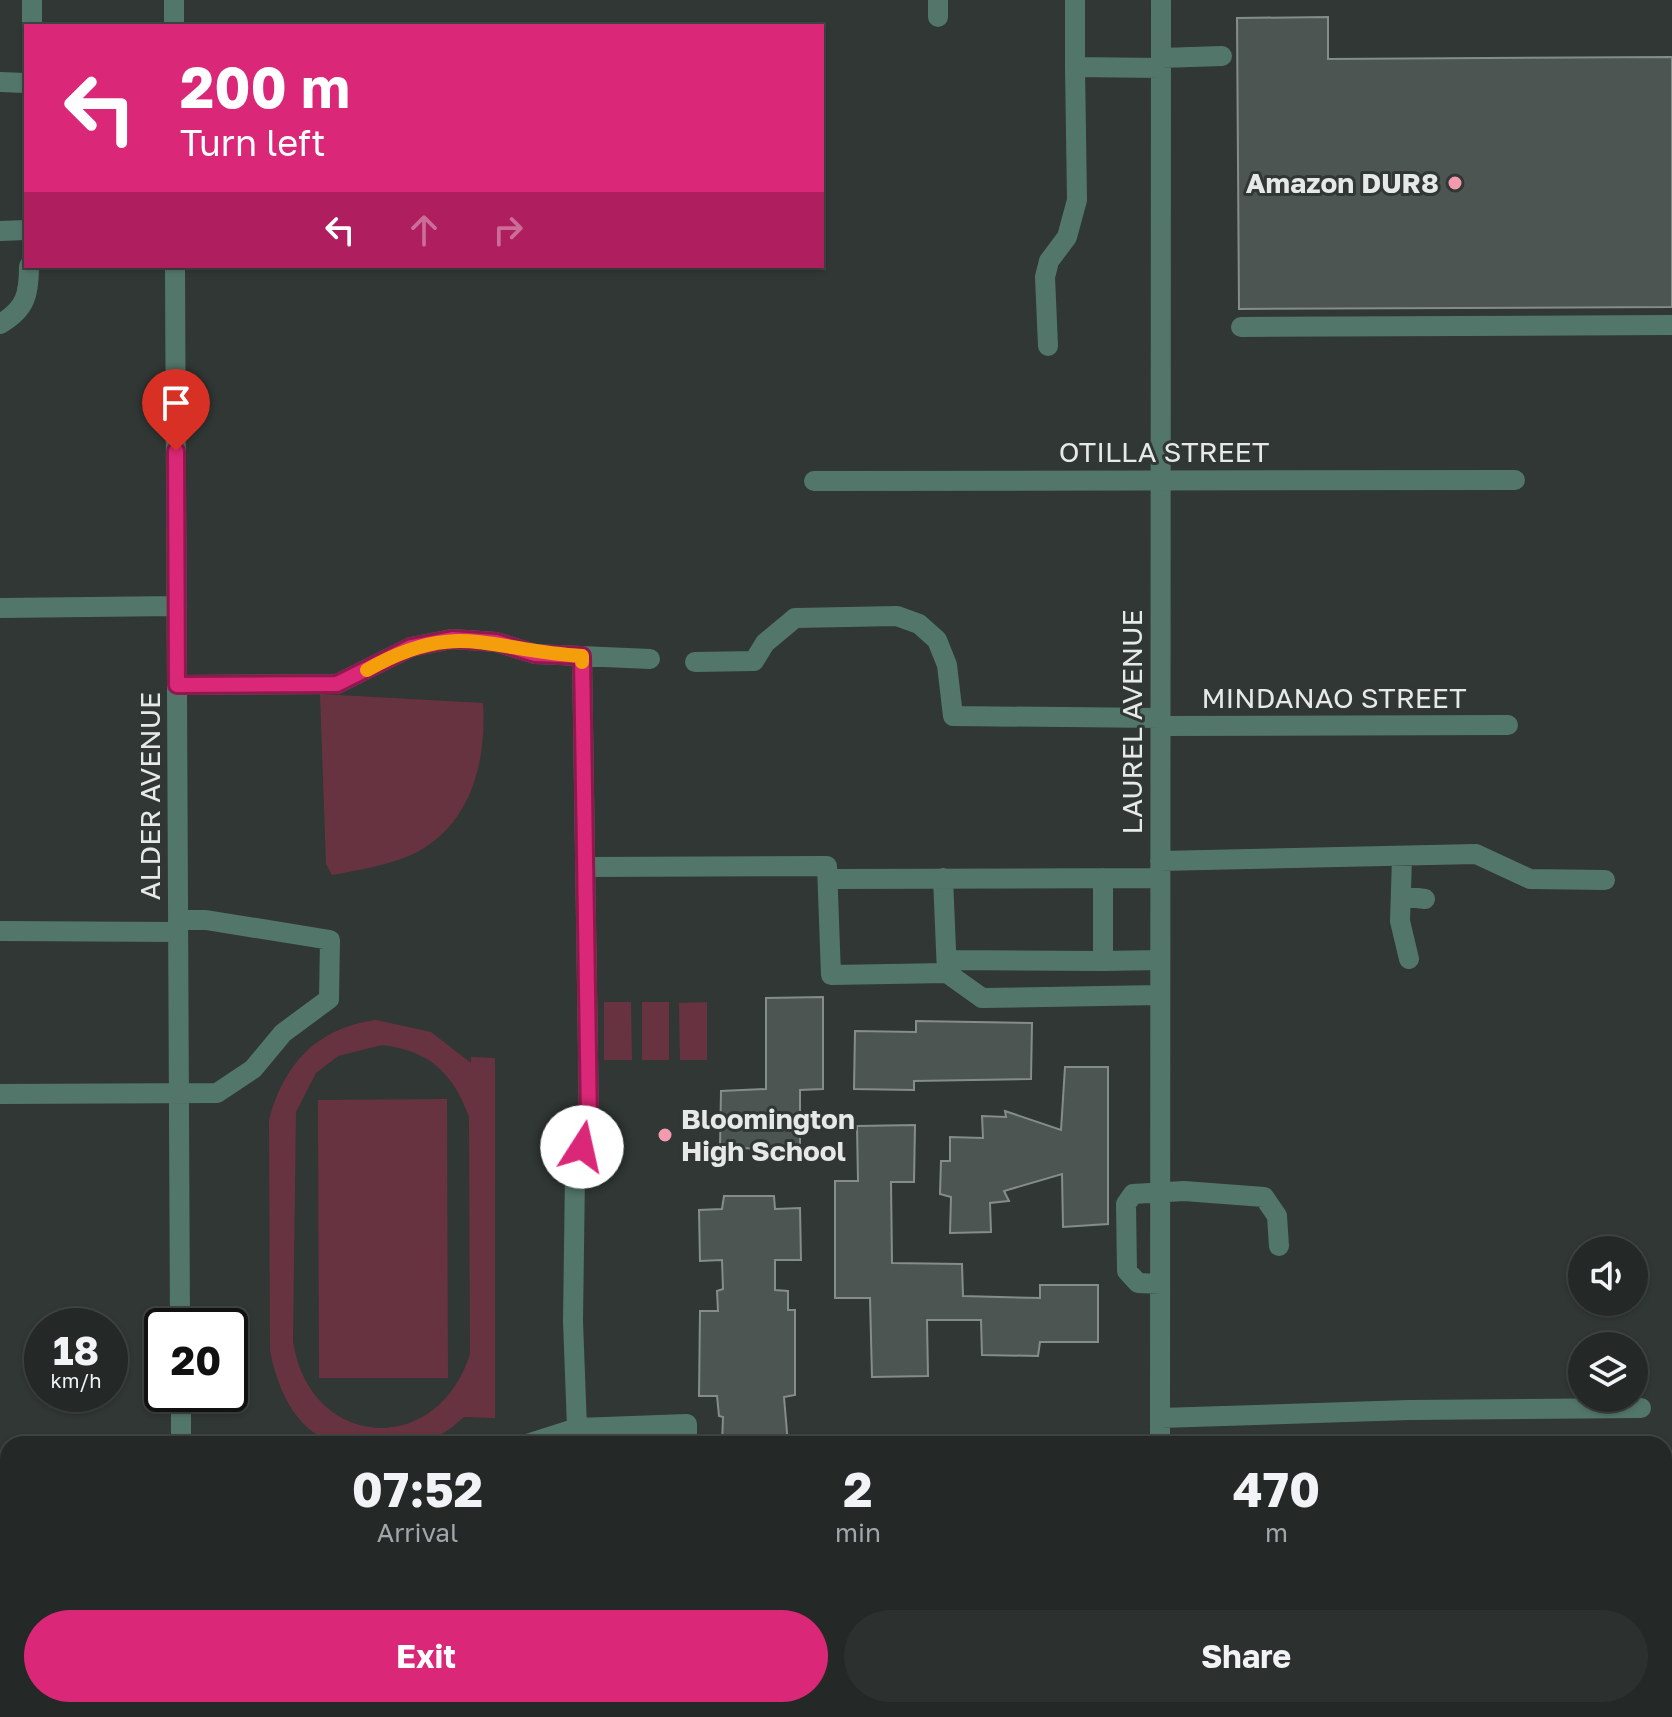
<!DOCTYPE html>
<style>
:root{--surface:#242927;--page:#2c312f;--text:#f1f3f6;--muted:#a3a6a7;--line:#414544;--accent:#db2777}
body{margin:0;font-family:"Golos Text",sans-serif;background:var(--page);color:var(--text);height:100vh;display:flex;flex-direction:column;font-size:30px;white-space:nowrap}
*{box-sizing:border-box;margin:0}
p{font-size:26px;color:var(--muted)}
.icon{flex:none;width:44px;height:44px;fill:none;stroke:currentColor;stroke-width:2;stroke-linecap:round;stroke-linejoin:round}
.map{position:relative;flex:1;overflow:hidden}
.sheet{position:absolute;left:0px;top:1436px;width:1672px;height:282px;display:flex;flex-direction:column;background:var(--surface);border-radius:24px 24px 0 0;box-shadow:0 2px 6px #0004,0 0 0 2px var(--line)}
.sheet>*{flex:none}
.banner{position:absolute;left:24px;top:24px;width:800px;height:244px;border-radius:0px;box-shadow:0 2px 6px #0004,0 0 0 2px var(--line);background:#db2777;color:#fff;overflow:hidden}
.buttons{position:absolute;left:1568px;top:1236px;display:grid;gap:16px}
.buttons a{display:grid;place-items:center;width:80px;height:80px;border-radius:50%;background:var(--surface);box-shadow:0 2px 6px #0004,0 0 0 2px var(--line);font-size:40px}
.speed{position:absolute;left:24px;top:1308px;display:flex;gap:16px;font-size:40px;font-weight:700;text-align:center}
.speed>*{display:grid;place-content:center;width:104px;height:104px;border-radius:50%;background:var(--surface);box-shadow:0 2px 6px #0004,0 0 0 2px var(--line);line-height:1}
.speed small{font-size:20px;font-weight:400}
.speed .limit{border:4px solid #111;border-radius:12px;background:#fff;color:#111}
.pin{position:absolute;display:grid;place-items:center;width:68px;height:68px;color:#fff;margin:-82px -34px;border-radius:50% 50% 50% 0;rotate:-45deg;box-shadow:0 0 8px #0007}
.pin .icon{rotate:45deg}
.me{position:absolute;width:88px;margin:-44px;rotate:10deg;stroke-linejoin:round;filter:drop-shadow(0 0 6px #0008)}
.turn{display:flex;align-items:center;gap:28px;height:168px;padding:0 24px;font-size:36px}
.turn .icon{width:104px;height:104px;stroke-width:2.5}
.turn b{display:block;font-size:56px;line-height:68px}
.lanes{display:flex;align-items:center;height:76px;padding:0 24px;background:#0003;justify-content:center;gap:40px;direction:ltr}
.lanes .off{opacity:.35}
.eta{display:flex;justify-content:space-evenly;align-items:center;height:136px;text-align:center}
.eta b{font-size:48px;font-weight:700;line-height:56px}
.cta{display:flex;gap:16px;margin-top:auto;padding:16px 24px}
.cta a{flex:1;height:92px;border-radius:48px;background:var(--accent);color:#fff;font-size:32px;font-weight:700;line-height:92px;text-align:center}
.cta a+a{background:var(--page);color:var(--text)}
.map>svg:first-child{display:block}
</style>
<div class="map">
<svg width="1672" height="1717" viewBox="0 0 1672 1717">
<rect width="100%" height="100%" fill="#303734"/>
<path fill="#683340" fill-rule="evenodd" d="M320,694L483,703C487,763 470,828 411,855C386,866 358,870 332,875L326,864Z
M604,1002H631L632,1060H604Z
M642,1002H669V1060H642Z
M707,1002V1060H680L679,1003Z
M376,1020L431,1032L471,1063V1057L495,1058V1418L464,1417C433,1445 419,1444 379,1444C367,1444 353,1446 341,1444C297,1436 277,1389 270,1350L269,1120C284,1063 317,1028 376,1020ZM382,1045C430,1051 453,1073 469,1117L470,1354C437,1459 309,1450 293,1341L296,1112L316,1073L338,1056Z
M447,1099L448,1378H319L318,1100Z
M271,1710H503V1717H271Z"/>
<path fill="#4d5552" stroke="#848d8a" stroke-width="2" d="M1328,17V59L1672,57V307L1239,309L1237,18Z
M823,997V1089L800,1090V1149L720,1148L721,1091L766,1089V998Z
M916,1021L1032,1023L1031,1079L914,1081V1090L854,1089L855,1031L916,1032Z
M1065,1067H1108V1224L1063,1227L1062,1174L1004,1191L1009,1201L990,1203L991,1232L950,1233L951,1197L940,1194L941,1161H950V1137L983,1138L982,1116L1006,1117L1005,1111L1061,1130Z
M915,1125L914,1182H891L892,1263L962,1264L963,1296L1040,1298V1285H1098V1342H1040L1038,1356L982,1355L981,1320H927L928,1376L872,1377L870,1298H835V1181H858L857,1126Z
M724,1196H774L775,1209L800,1208L801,1260H775V1290L788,1291V1310H795V1395L784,1397L788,1444H722L723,1417L719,1416L717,1396H699L700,1311H718L717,1291L723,1289L722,1260L700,1261L699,1210L722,1209Z"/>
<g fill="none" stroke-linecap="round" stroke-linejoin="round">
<path stroke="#767c79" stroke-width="3" stroke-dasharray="6 6" stroke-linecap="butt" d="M1133,1710V1717"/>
<path stroke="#53766b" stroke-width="20" d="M174,0V26
M938,0V17
M1075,0V67L1161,68
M32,26V0
M1161,58L1222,56
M0,82L26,83
M0,231L26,230
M175,266L180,1326
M0,324C26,309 29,294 29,266
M1241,327L1672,325
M1048,346L1045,277L1049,261L1067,237L1077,200L1075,67
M814,481L1515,480
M0,608L177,606
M582,656L589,1120L575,1175L573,1321L577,1428L687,1424V1444
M695,662L754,661L765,643L795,618L897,616L919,624L937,640L947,665L953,716L1160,718
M177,685L337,684L411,647L452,639L496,642L535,654L650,659
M1160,726L1508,725
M1402,858L1400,921L1409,959
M1160,861L1476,854L1530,879L1605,880
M585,867L827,866L831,975L947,973L982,998L1160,995
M943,878L947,973
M1103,878V961L1160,960
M828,879L1160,878
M1402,896L1425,899
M0,931L178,932
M947,960L1103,961
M0,1094L217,1093L253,1069L283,1033L329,999L330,940L206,920H178
M1160,1284L1138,1283L1127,1271L1126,1204L1133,1194L1184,1191L1264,1197L1277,1216L1279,1246
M181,1394V1444
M1160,1418L1409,1410L1641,1408
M527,1444L577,1428
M1160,1444L1161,0
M181,1710V1717
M817,1710V1717
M1475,1710V1717
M1160,1717V1710
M1670,1717L1672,1636"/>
</g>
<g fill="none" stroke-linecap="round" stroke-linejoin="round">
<g stroke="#8e194d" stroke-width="20">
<path id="route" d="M176,451L177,685L337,684L411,647L452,639L496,642L535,654L582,656L589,1120L582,1147"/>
</g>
<use href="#route" stroke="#db2777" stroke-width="14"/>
<path stroke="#f59e0b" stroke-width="14" d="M367,670C457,618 490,651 582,656V662"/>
</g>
<g fill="#f29aae" stroke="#303734" stroke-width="3">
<circle cx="1455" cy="183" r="8"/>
<circle cx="665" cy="1135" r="8"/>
</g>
<g text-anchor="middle" stroke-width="6" stroke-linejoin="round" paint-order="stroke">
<g font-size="28" font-weight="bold" fill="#e5eae8" stroke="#303734" text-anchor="end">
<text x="1439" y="193">Amazon DUR8</text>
<text x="681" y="1129" text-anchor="start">Bloomington<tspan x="681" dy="32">High School</tspan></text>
</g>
<g font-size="28" fill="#e5eae8" stroke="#303734">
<text x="1164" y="462">OTILLA STREET</text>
<text x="1334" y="708">MINDANAO STREET</text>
<text transform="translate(1132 722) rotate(-90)" y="10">LAUREL AVENUE</text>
<text transform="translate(150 796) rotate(-90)" y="10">ALDER AVENUE</text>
</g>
</g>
</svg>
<div class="buttons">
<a><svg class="icon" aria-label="sound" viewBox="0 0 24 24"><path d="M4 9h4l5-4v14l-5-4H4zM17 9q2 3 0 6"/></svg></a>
<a><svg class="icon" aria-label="layers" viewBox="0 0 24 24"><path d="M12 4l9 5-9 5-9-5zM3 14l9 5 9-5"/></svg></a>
</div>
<div class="speed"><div>18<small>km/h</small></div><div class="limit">20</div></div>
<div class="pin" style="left:176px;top:451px;background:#d93025"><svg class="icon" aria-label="arrive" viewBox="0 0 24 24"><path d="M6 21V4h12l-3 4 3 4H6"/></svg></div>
<svg class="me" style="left:582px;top:1147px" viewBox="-20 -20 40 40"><circle r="19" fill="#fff"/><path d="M0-13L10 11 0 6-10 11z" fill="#db2777"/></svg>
<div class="banner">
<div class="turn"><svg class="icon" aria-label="left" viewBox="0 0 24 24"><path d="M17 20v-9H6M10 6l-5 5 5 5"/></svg><div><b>200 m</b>Turn left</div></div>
<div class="lanes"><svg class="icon" aria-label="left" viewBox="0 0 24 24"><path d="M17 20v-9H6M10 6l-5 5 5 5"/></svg><svg class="icon off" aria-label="ahead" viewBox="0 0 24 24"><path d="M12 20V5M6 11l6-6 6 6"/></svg><svg class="icon off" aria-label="right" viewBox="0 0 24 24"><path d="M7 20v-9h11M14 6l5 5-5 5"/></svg></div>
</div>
<section class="sheet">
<div class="eta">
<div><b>07:52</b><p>Arrival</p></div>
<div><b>2</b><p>min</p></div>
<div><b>470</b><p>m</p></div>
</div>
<div class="cta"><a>Exit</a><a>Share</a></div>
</section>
</div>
